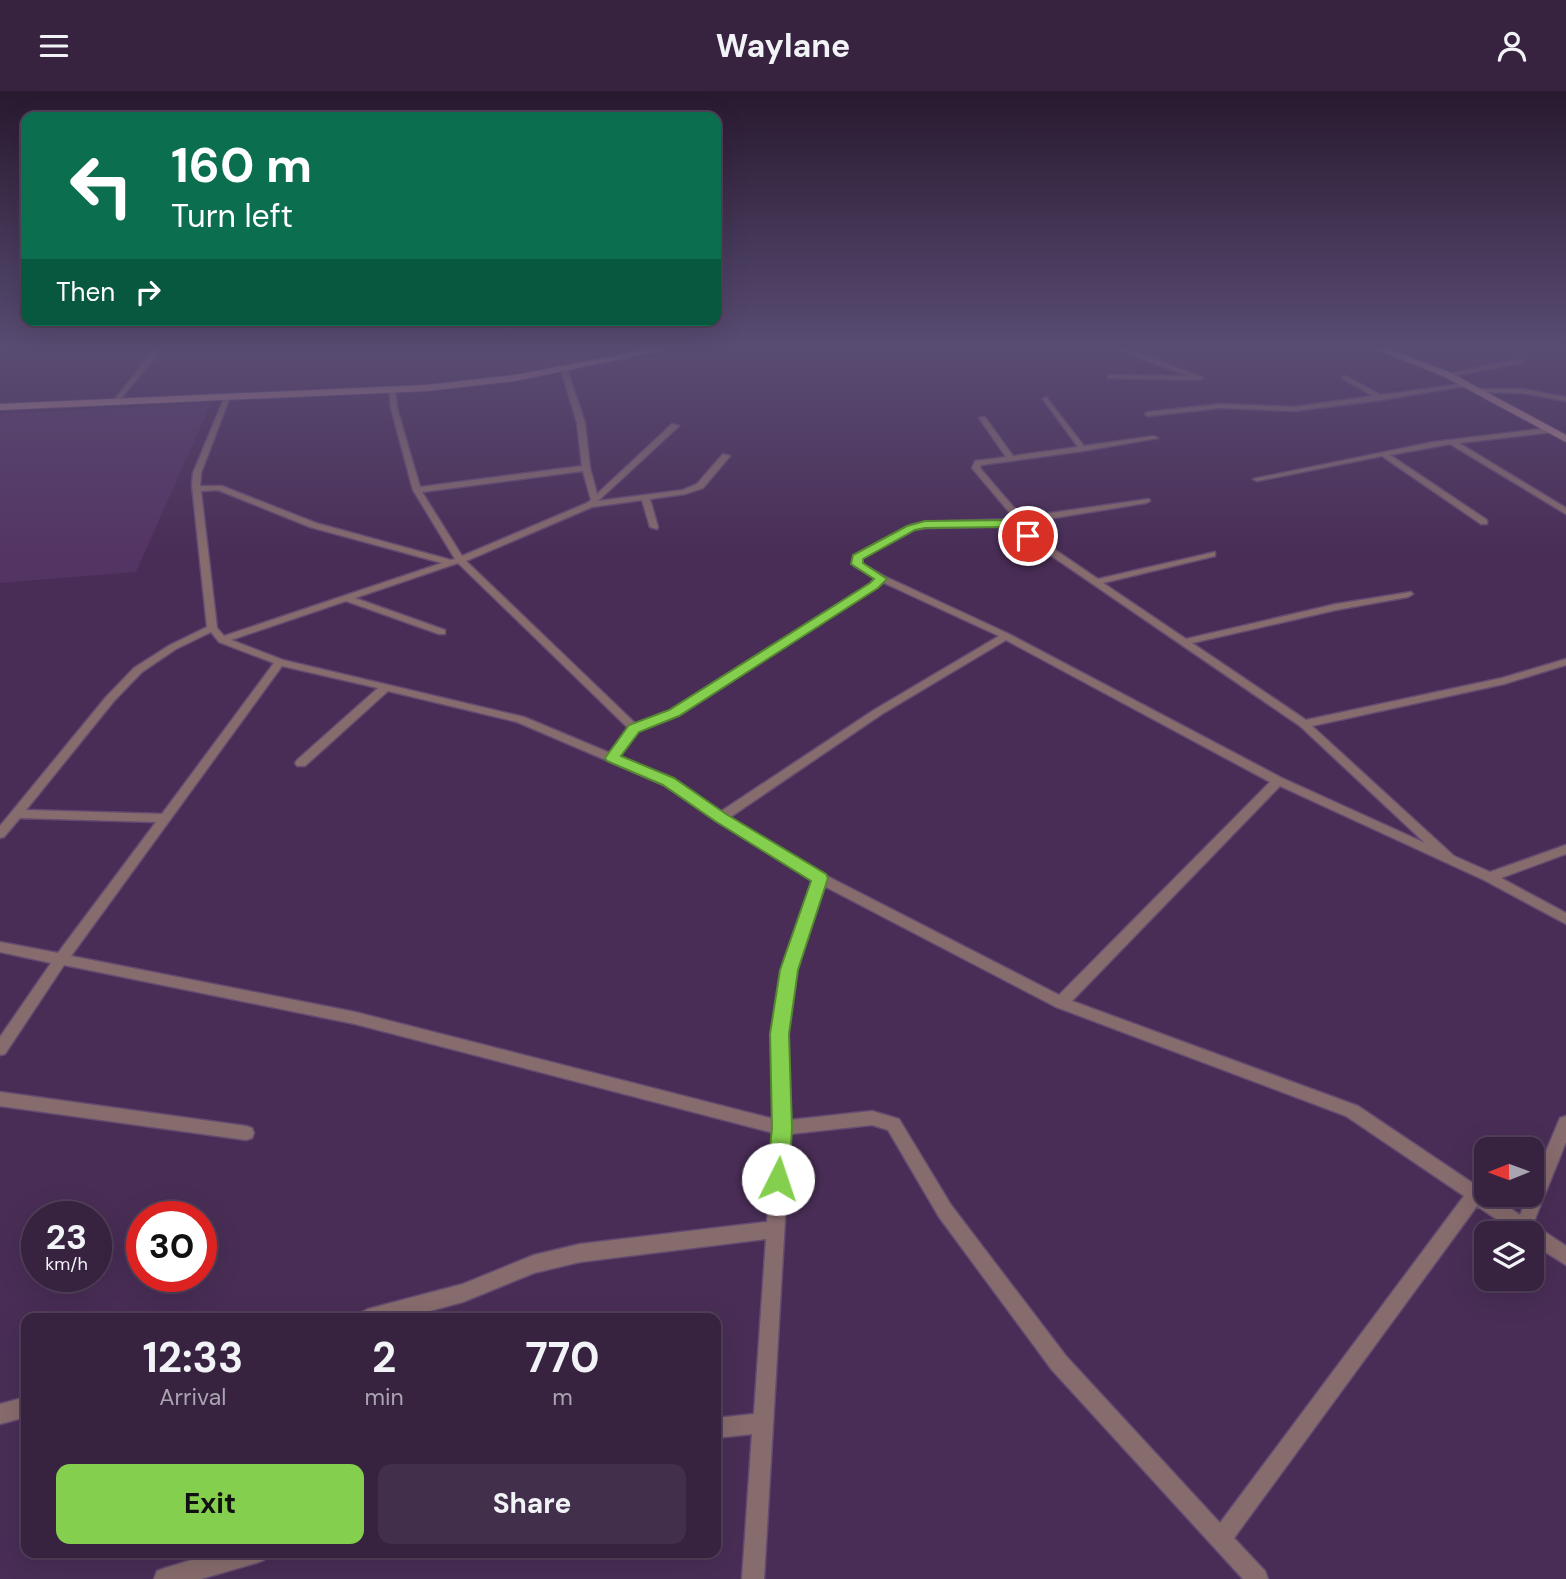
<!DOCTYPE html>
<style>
:root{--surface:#372240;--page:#422f4b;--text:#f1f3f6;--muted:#aaa4b1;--line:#513f59;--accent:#84cf4d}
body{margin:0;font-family:"DM Sans",sans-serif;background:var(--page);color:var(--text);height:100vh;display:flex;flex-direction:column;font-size:26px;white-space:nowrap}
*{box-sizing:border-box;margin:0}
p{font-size:23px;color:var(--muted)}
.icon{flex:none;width:38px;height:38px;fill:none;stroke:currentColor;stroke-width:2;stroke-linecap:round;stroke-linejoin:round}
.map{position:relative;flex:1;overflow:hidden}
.drawer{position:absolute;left:21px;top:1222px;width:700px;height:245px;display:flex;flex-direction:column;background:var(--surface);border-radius:14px;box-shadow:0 7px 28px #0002,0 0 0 2px var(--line)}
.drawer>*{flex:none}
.guide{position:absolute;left:21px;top:21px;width:700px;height:214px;border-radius:14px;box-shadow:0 7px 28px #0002,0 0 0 2px var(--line);background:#0b6e4f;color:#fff;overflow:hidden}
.needle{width:46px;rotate:269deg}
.controls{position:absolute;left:1474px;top:1046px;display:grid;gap:14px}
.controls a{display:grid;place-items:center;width:70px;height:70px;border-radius:14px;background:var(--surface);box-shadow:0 7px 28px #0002,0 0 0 2px var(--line);font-size:35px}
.speed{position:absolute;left:21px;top:1110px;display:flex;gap:14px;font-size:35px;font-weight:700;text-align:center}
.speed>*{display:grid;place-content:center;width:91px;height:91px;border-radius:50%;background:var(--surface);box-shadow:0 7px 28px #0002,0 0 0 2px var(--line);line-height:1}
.speed small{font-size:18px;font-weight:400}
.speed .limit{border:10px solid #d22;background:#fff;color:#111}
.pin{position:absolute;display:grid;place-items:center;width:60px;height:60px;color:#fff;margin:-30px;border:4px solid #fff;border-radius:50%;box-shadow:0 2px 7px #0007}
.me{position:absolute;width:77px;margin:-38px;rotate:4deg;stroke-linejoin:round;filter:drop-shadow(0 0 5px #0008)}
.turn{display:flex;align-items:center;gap:24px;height:147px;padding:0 35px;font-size:32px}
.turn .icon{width:91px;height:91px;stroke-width:2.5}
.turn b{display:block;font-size:49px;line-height:60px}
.then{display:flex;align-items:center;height:66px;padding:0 35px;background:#0003;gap:14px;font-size:26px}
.eta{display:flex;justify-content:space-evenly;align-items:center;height:119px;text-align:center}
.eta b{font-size:42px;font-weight:700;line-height:49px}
.button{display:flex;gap:14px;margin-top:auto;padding:14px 35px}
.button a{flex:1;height:80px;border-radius:14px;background:var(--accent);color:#111;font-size:28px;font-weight:700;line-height:80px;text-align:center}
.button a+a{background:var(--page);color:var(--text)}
header{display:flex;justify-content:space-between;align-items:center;height:91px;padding:0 35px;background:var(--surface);font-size:32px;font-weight:700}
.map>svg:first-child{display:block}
</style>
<header><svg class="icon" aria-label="menu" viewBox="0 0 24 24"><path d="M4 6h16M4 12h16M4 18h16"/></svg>Waylane<svg class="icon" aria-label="person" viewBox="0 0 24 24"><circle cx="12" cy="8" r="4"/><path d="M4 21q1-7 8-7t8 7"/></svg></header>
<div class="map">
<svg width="1566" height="1488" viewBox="0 0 1566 1488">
<rect width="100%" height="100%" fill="#492d56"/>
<path fill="#543463" d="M211,312L136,481L0,492V323Z"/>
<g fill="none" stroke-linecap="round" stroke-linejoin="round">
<g stroke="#654b71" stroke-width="3">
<path id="street" d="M157,256H163L118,311H114V309Z
M1113,256H1122L1203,287L1200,289L1108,287V285L1110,284L1188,285Z
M1522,268L1524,271L1448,286L1445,284Z
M564,276L567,278L585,332L590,377L597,403L672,333L679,335L598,410L683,399L697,393L723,363L730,365L703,397L685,403L650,408L658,436L657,438L650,436L642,409L592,416L466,470L636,633L670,620L871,492L875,487L854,475L853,467L911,434L925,431L1015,428L972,377L975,370L1006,366L979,327L985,326L1013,365L1078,356L1043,308L1046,306L1084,355L1154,345L1158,347L1083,360L981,374L980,377L1022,426L1149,408L1150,410L1146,412L1017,433L1098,488L1215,461V465L1103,492L1186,548L1336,513L1411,501L1413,503L1408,506L1336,519L1192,552L1306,629L1502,587L1566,568V574L1504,593L1312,635L1454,765L1490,781L1566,754V763L1501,787L1566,822V833L1484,789L1280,695L1072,910L1358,1015L1486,1101V1104H1491L1520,1124L1528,1104H1531V1096L1560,1027L1566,1025V1051L1533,1133L1566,1155V1174L1531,1152V1143H1518L1477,1115L1234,1447L1265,1480L1268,1488H1243L1052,1279L939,1126L888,1039L872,1034L790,1043L764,1488H742L752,1343L716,1347V1327L754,1323L766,1148L580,1171L534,1182L463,1211L404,1227H359L362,1221L368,1218L463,1193L534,1164L580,1153L767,1131L774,1042L355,933L64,874L5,963L0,964V946L51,872L0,861V851L58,862L156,731L20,727L4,746L0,747V735L106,606L134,577L170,554L207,536L192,394L193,382L225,305L230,306L201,382L200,395H222L316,432L451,469L455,468L413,399L391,317L389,299L392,297L395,299L397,317L420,396L582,375L577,332L561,278ZM583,380L591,409L587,412L462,465L422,401ZM218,399L310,436L442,472L224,545L217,537L201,400ZM1008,435L1300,635L1425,752L1282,687L1009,543L884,485L861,472V468L914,439L925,437ZM458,472L628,637L610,662L524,626L283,569L231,549L346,510L439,543H445V539L355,507ZM882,491L999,545L874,619L720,721L672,688L619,666L638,639L678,624ZM211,541L219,551L274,572L162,723L26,719L114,610L142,581L176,558ZM1006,549L1270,691L1059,904L825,784L729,727L882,623ZM282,575L378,597L297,669L295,672L297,675H305L388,600L517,631L664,694L716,730L813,789L782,879L772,943L774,1028L355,921L71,865ZM824,795L1056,916L1346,1025L1464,1105L1220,1432L1066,1265L951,1114L899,1028L872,1020L790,1029L786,943L796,879Z
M1345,285L1381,304L1468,292L1471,294L1382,309L1294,320L1220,317L1148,325L1145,323L1148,321L1220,313L1294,316L1373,305L1343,288L1342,287Z
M1480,298H1522L1566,306V310L1522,302L1478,301L1477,300Z
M1550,337L1554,339L1553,341L1459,352L1566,417V423L1450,353L1390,364L1487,429V433H1481L1382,365L1257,390L1253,388L1433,351Z
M0,1001L246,1035L252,1037L254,1042L252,1047L246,1049L0,1015Z
M26,1306V1326L0,1333V1313Z
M219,1461H267L264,1469L256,1472L201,1488H154L157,1480L165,1477Z"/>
</g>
<g stroke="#654b71" stroke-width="2">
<path id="secondary" d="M661,256H678L515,290L427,300L0,319V313L427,294L515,284Z
M1371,256H1383L1451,282L1566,344V351L1445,286Z"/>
</g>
<use href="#street" fill="#876c6d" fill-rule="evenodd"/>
<use href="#secondary" fill="#b08689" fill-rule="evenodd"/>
</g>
<linearGradient id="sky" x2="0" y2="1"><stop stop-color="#28192f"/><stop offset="0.55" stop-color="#594c73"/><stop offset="1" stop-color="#594c73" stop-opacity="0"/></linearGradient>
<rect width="1566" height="464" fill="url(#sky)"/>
<path fill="#84cf4d" stroke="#568732" stroke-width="2" d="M1010,429L1032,443V447H1024L1007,436L925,437L915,439L863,468V472L887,488L878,497L679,625L639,641L621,665L674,687L726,723L826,783L828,787L798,879L789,943L792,1037L789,1088L786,1095L778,1098L770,1095L767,1088L772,1037L770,943L780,879L811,790L715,730L663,694L607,670L605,667L629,634L669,619L870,492L874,488L851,473L853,464L907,435L925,430Z"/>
</svg>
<div class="controls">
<a><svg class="needle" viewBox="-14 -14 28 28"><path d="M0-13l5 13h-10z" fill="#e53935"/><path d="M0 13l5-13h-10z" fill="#aaa4b1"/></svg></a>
<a><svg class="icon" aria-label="layers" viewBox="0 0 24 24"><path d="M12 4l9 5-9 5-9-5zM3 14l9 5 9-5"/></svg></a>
</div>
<div class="speed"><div>23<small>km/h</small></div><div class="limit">30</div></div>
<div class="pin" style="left:1028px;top:445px;background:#d93025"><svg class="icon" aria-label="arrive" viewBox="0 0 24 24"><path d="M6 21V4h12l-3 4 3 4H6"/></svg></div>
<svg class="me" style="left:778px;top:1088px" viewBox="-20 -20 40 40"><circle r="19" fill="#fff"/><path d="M0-13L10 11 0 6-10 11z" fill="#84cf4d"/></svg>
<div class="guide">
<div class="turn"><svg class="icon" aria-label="left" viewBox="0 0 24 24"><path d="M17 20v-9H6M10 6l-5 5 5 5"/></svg><div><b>160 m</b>Turn left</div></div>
<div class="then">Then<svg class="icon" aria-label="right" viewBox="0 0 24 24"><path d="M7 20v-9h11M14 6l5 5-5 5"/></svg></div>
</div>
<section class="drawer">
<div class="eta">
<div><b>12:33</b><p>Arrival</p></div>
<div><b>2</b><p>min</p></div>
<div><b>770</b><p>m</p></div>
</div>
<div class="button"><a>Exit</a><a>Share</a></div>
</section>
</div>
